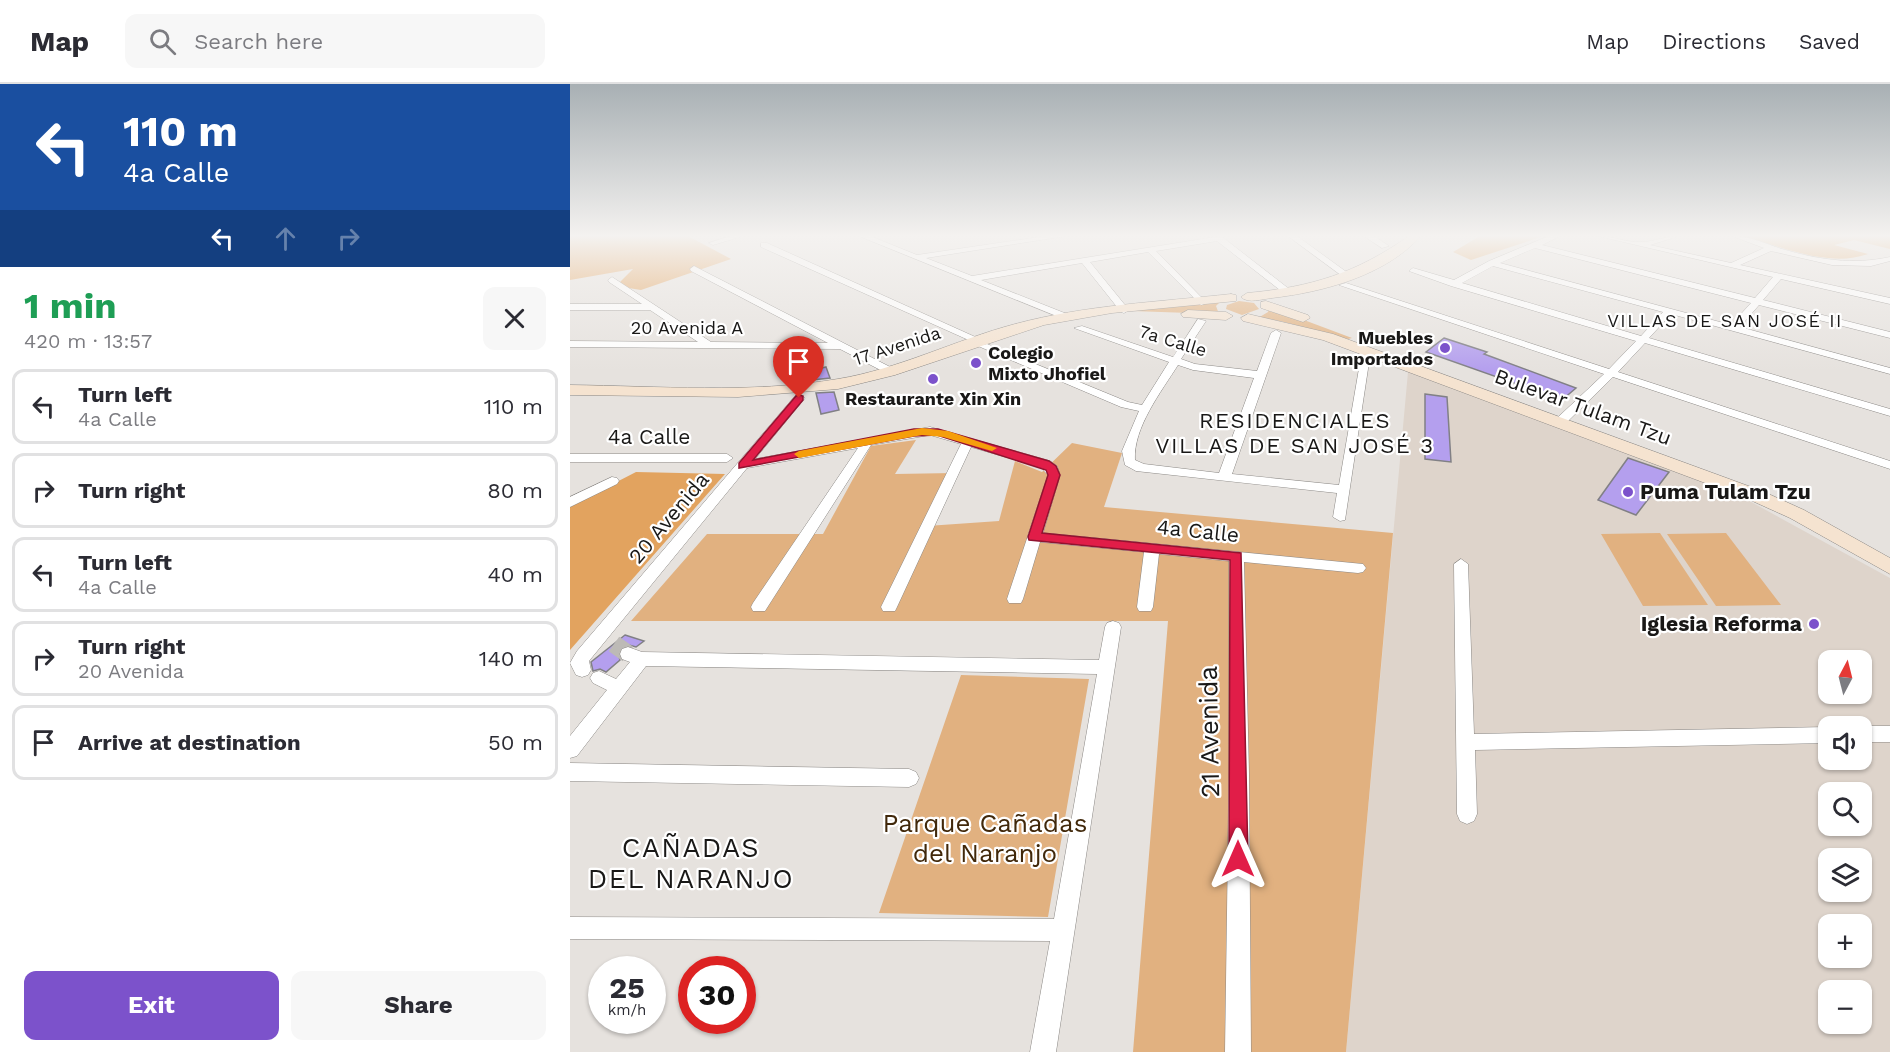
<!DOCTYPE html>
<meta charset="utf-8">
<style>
:root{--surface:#fff;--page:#f7f7f7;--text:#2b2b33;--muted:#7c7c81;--line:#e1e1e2;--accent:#7c52cb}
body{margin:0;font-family:"Work Sans",sans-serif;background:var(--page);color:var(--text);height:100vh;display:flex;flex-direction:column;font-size:22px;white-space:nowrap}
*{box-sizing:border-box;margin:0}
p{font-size:20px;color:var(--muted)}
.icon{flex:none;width:33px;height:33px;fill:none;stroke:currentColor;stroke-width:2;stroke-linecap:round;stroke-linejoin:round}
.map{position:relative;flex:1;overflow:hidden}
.drawer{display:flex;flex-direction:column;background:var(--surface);width:570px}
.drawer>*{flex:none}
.banner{background:#1a4fa0;color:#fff;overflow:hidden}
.needle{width:39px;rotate:7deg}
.tools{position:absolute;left:1248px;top:566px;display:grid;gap:12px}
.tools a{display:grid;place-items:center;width:54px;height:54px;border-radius:12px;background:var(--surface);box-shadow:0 2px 4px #0004;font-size:30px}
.speed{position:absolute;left:18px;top:872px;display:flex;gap:12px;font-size:30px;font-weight:700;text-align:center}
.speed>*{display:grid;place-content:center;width:78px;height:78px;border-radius:50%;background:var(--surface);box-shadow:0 2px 4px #0004;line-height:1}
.speed small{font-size:15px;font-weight:400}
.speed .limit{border:9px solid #d22;background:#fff;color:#111}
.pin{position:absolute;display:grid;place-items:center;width:51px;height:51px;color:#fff;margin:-62px -26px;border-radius:50% 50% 50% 0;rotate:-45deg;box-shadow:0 0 6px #0007}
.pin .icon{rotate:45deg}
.me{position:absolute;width:66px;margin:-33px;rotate:0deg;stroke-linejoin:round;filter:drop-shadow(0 0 4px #0008)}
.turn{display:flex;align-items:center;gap:21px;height:126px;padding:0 24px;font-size:27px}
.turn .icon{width:78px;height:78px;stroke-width:2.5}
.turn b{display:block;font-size:42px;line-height:51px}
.lanes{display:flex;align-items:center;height:57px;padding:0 24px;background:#0003;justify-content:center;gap:30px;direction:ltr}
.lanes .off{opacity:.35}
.round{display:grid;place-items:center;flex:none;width:63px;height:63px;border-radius:12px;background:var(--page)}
.headline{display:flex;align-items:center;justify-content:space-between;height:102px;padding:0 24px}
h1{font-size:36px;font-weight:700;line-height:45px;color:#1e9e55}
.primary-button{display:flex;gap:12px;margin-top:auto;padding:12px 24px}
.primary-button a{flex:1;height:69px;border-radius:12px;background:var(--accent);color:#fff;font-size:24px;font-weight:700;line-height:69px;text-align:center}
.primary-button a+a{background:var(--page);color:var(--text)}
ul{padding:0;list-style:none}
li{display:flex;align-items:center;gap:18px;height:75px;margin:0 12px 9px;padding:0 12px;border:3px solid var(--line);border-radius:12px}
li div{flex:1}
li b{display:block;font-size:22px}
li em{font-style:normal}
header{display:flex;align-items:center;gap:36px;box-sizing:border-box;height:84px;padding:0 30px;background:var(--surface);border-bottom:2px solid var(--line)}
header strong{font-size:28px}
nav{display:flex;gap:33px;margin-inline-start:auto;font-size:21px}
.search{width:420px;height:54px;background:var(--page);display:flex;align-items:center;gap:15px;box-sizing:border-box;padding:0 21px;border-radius:12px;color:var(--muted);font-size:22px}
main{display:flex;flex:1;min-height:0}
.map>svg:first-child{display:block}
</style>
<header>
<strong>Map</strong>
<div class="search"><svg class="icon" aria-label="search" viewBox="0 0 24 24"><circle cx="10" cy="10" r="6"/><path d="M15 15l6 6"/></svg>Search here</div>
<nav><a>Map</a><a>Directions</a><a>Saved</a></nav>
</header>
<main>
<section class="drawer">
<div class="banner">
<div class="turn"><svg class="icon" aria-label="left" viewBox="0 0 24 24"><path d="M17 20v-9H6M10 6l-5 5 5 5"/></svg><div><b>110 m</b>4a Calle</div></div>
<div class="lanes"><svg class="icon" aria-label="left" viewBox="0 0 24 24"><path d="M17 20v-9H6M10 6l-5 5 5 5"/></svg><svg class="icon off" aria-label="ahead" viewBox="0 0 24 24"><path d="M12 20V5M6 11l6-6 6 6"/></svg><svg class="icon off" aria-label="right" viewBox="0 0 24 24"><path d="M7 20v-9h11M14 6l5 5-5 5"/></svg></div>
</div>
<div class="headline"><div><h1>1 min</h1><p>420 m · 13:57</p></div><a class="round"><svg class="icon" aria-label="close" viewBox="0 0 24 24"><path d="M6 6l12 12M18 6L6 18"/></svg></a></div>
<ul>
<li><svg class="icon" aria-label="left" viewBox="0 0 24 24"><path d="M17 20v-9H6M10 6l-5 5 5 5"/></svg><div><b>Turn left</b><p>4a Calle</p></div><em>110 m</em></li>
<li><svg class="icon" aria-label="right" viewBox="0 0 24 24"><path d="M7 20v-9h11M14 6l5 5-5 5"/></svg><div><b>Turn right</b></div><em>80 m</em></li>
<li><svg class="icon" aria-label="left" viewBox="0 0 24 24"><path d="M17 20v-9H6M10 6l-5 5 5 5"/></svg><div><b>Turn left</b><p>4a Calle</p></div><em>40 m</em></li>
<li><svg class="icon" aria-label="right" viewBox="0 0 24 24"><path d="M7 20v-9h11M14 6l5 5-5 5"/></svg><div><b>Turn right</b><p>20 Avenida</p></div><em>140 m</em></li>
<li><svg class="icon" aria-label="arrive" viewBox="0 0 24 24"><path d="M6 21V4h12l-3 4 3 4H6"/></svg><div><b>Arrive at destination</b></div><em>50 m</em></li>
</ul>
<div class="primary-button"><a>Exit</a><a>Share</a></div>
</section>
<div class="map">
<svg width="1320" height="968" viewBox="0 0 1320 968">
<rect width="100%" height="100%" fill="#e6e2de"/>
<path fill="#ded4cb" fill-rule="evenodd" d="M838,288L1152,402L1320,494V968H776ZM1258,576H1292V609H1258ZM1258,642H1292V675H1258ZM1258,708H1292V741H1258ZM1258,774H1292V807H1258ZM1258,840H1292V873H1258ZM1258,906H1292V939H1258Z"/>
<path fill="#e1b180" d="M669,217L684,219L689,225L672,231L656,225L657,221Z
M650,218L646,222L649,230L562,227Z
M699,223L782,254L778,255L710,237L688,234L698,228Z
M346,356L325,390L384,389L357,442L429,437L445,377L472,388L502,359L552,369L534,423L823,449L776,968H563L598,537H61L137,450H253L301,362Z
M1090,449L1138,521L1073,522L1031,450Z
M1156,449L1211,521L1146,522L1097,450Z
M391,591L519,595L478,833L309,829Z"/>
<path fill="#e2a35f" d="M0,152H118L161,175L71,206L46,202L63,185L0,196Z
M910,152H974L901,176L883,168Z
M1173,152H1320V165L1284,156L1264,161L1298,170C1259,184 1212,163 1173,152Z
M66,388L155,390L0,566V422Z"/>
<path fill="#b49fee" stroke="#818085" stroke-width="1.5" d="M874,254L917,268L914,270L1006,304L992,316L856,268Z
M256,283L260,294L242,296L240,287Z
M264,308L269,326L251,330L246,309Z
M855,310L877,313L881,378L855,375Z
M1058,374L1099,388L1066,431L1028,416Z
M55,551L74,557L66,563L59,561L51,563L48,569L50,576L36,588L30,585L23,587L21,578Z"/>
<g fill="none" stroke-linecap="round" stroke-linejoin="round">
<path stroke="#bdbab6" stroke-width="18" stroke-dasharray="18 9" stroke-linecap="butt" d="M44,560L58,570"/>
<g stroke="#8b8885" stroke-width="1">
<path id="street" d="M160,152H173L143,161L139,159Z
M289,152H300L347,171L476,152H496L356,174L402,192L651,152L723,208L715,210L647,157L586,167L634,216V220L631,221L578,168L520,178L559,226L554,229L551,228L512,179L411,196L497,230L499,232L494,235Z
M718,152H727L782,192L775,194Z
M794,152H804L819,162L812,164Z
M979,152H990L972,161L1185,214L1203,193L1028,152C1043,152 1057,159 1071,158C1084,158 1096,152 1109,152L1080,161L1161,179L1194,164L1162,152C1180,152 1196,160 1212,165C1249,176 1283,181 1320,173V177L1301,182L1262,181L1201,167L1170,181L1320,214V220L1211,195L1193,216L1320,248V254L1189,221L1170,243L1320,284V290L1101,230L1079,254L1320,325V332L1075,259L1048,288L1320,377V385L1043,293L993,342H985V336L1034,290L769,201L776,199L1039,285L1066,257L881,202L839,187L843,184L884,196L919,177ZM965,164L1181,219L1161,241L930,179ZM923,182L1093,228L1071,252L892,199Z
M191,159H197L412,256L403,258L191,163Z
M124,182L326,286L327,288L318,290L270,265L0,263V257L128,258L80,226H0V220H72L39,198L38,196L42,193L141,258L258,259L121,187L120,185Z
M628,235L636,237L611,275L625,280L687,287L701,249L706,246L711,249L662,390L769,401L792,267L801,265L775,436L770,437L763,433L767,409L566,387L555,381L552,367L569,327L551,323L408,262L417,260L558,318L572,321L599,278L504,244L512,242L603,273ZM608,281L623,286L684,294L649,389L574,380L565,376C563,344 591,308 608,281Z
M229,311L235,314L185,375L360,343L480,377L487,382L490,391L473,449L793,480L796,484L793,488L788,489L674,478L679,690L681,968H655L659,690V477L589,470L583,523L581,527H569L567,523L574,468L470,458L453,515L451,519H439L437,515L478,391L470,383L401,363L327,523L325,527H313L311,523L391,360L360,351L301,361L195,527H183L181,523L183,519L288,364L177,384L19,577L21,586L18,591L12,593L6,591L0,579L7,567L225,312Z
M0,370H157L163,374L157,378H0Z
M42,393L47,394L49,397L47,400L0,423V413Z
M891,475L898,480L904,650L1258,643V659L905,666L907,730L904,737L897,740L890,737L887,730L884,480Z
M543,537L549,539L551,543L486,968H460L480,857L0,855V833L484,835L527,590L76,582L7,672L0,674V652L37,606L23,599L20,594L23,589L29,587L46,595L60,578L52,575L50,570L52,565L58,563L72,568L529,576L535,543L537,539Z
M1292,642H1320V658H1292Z
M0,679L339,685L346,688L349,694L346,700L339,703L0,697Z"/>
</g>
<g stroke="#8b8885" stroke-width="1">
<path id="secondary" d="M839,152H851C815,192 753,208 702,214C692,215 678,220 671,213L677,209C742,203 786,189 839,152Z
M661,210L666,211V217L542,229L474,241L325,291L268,305L168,313L0,311V301C89,302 180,310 268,295C329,285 385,256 445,240C516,221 588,218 661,210Z
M696,217L738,231L740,234L733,238L691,224V218Z
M618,226L656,228L663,232L656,236L613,233L611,230Z
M678,230L763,250L1192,407L1234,426L1320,474V490L1220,434L1178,415L753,256L673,237L671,234Z"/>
</g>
<use href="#street" fill="#fff" fill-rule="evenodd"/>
<use href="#secondary" fill="#f5e3d0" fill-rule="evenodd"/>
</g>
<linearGradient id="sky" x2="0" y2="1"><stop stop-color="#a8b0b4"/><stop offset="0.53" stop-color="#f4f2f0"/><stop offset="1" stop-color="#f4f2f0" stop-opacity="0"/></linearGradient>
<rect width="1320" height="287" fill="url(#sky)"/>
<path fill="#e11d48" stroke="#92132f" stroke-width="1.5" d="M229,311L233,312V316L183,376L344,345H368L479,377L486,382L490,391L472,449L671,469L678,775L675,782L668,785L662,782L659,775L660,476L459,456L458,453L478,391L476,386L367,351L344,352L169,384V379L226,312Z"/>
<path fill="#f59e0b" d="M352,344L378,347L427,364L422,367L373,353L352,351L229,374L224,370L229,367Z"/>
<g fill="#7c52cb" stroke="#fff" stroke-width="2">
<circle cx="875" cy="264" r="6"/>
<circle cx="406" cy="279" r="6"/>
<circle cx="363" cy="295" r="6"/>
<circle cx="1058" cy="408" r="6"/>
<circle cx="1244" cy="540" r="6"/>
</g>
<g text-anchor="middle" stroke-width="4.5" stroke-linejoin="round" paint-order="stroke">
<g font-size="18" letter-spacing="1.5" fill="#191817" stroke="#fff">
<text x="1155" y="243">VILLAS DE SAN JOSÉ II</text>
</g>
<g font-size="18" fill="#191817" stroke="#fff">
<text x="117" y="250">20 Avenida A</text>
<text transform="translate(603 257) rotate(17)" y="6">7a Calle</text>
<text transform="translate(327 262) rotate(-18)" y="6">17 Avenida</text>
</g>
<g font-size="18" font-weight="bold" fill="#191817" stroke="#fff" text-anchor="end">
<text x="863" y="260">Muebles<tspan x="863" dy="21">Importados</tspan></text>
<text x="418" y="275" text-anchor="start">Colegio<tspan x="418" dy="21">Mixto Jhofiel</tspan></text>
<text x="363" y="321" text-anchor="middle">Restaurante Xin Xin</text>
</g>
<g font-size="21" fill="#191817" stroke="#fff">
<text transform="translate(1013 323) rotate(20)" y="7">Bulevar Tulam Tzu</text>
<text x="79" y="360">4a Calle</text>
<text transform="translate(99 434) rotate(-50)" y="7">20 Avenida</text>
<text transform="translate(628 447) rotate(6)" y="7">4a Calle</text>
</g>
<g font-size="21" font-weight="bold" fill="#191817" stroke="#fff" text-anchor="start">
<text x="1070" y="415">Puma Tulam Tzu</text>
<text x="1232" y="547" text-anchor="end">Iglesia Reforma</text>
</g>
<g font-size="22" letter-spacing="1.5" fill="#191817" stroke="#fff">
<text x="725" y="344">RESIDENCIALES<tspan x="725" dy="25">VILLAS DE SAN JOSÉ 3</tspan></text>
</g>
<g font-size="26" fill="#191817" stroke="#fff">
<text transform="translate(639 648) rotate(-91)" y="9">21 Avenida</text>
</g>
<g font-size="26" fill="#41280a" stroke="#fff">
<text x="415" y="748">Parque Cañadas<tspan x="415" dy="30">del Naranjo</tspan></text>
</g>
<g font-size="27" letter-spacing="1.5" fill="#191817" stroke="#fff">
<text x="121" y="773">CAÑADAS<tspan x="121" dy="31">DEL NARANJO</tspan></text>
</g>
</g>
</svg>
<div class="tools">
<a><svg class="needle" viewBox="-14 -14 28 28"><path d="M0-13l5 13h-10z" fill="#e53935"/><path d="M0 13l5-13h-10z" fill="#7c7c81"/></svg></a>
<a><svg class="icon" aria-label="sound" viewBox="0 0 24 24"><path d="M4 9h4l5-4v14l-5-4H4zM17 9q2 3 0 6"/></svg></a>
<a><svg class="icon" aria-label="search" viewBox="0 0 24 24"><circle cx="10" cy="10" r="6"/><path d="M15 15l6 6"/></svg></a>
<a><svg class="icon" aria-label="layers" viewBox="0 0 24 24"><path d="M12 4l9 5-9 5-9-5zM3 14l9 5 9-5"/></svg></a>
<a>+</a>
<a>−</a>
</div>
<div class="speed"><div>25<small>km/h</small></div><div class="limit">30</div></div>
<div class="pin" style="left:229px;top:314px;background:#d93025"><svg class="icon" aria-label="arrive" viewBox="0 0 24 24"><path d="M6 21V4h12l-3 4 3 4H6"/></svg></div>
<svg class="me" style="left:668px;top:775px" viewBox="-20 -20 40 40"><path d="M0-17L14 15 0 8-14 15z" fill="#e11d48" stroke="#fff" stroke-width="4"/></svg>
</div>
</main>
